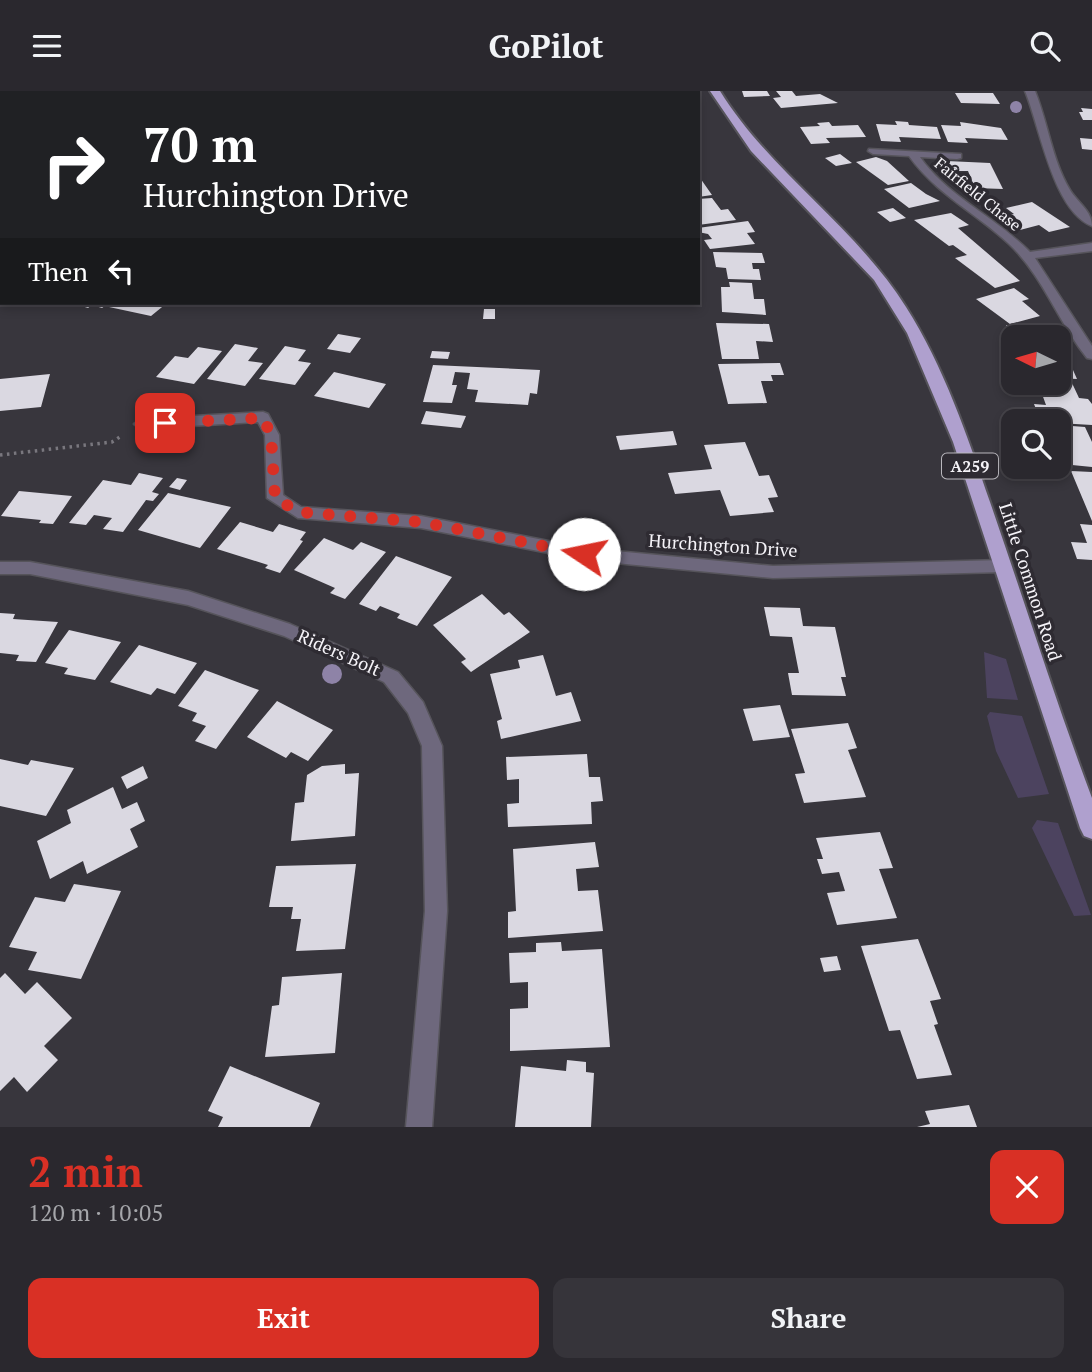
<!DOCTYPE html>
<meta charset="utf-8">
<style>
:root{--surface:#2a282e;--page:#36343a;--text:#f1f3f6;--muted:#a5a6aa;--line:#46444a;--accent:#d93025}
body{margin:0;font-family:"PT Serif",serif;background:var(--page);color:var(--text);height:100vh;display:flex;flex-direction:column;font-size:26px;white-space:nowrap}
*{box-sizing:border-box;margin:0}
p{font-size:23px;color:var(--muted)}
.icon{flex:none;width:38px;height:38px;fill:none;stroke:currentColor;stroke-width:2;stroke-linecap:round;stroke-linejoin:round}
.map{position:relative;height:1036px;overflow:hidden}
.panel{display:flex;flex-direction:column;background:var(--surface);flex:1}
.panel>*{flex:none}
.banner{position:absolute;left:0px;top:0px;width:700px;height:214px;box-shadow:0 4px 10px #0003,0 0 0 2px var(--line);background:#202124;color:#fff;overflow:hidden}
.needle{width:46px;rotate:275deg}
.tools{position:absolute;left:1001px;top:234px;display:grid;gap:14px}
.tools a{display:grid;place-items:center;width:70px;height:70px;border-radius:14px;background:var(--surface);box-shadow:0 4px 10px #0003,0 0 0 2px var(--line);font-size:35px}
.pin{position:absolute;display:grid;place-items:center;width:60px;height:60px;color:#fff;margin:-30px;border-radius:14px;box-shadow:0 4px 10px #0006}
.me{position:absolute;width:77px;margin:-38px;rotate:281deg;stroke-linejoin:round;filter:drop-shadow(0 0 5px #0008)}
.turn{display:flex;align-items:center;gap:24px;height:147px;padding:0 28px;font-size:32px}
.turn .icon{width:91px;height:91px;stroke-width:2.5}
.turn b{display:block;font-size:49px;line-height:60px}
.then{display:flex;align-items:center;height:66px;padding:0 28px;background:#0003;gap:14px;font-size:26px}
.round{display:grid;place-items:center;flex:none;width:74px;height:74px;border-radius:14px;background:var(--page)}
.summary{display:flex;align-items:center;justify-content:space-between;height:119px;padding:0 28px}
h1{font-size:42px;font-weight:700;line-height:52px;color:var(--accent)}
.primary-button{display:flex;gap:14px;margin-top:auto;padding:14px 28px}
.primary-button a{flex:1;height:80px;border-radius:14px;background:var(--accent);color:#fff;font-size:28px;font-weight:700;line-height:80px;text-align:center}
.primary-button a+a{background:var(--page);color:var(--text)}
header{display:flex;justify-content:space-between;align-items:center;height:91px;padding:0 28px;background:var(--surface);font-size:32px;font-weight:700}
.map>svg:first-child{display:block}
</style>
<header><svg class="icon" aria-label="menu" viewBox="0 0 24 24"><path d="M4 6h16M4 12h16M4 18h16"/></svg>GoPilot<svg class="icon" aria-label="search" viewBox="0 0 24 24"><circle cx="10" cy="10" r="6"/><path d="M15 15l6 6"/></svg></header>
<div class="map">
<svg width="1092" height="1036" viewBox="0 0 1092 1036">
<rect width="100%" height="100%" fill="#38363d"/>
<path fill="#4c435f" d="M984,561L1006,568L1018,609L987,607Z
M990,621L1022,625L1049,703L1018,707L996,660L987,625Z
M1037,729L1058,732L1091,824L1074,825L1032,737Z"/>
<path fill="#dad8e1" d="M742,0H767L770,5L744,6Z
M776,0H792L796,5L820,3L838,12L781,17L773,7L781,6Z
M955,2H993L1000,13L961,12Z
M1081,17L1092,18V29H1083L1079,21H1083Z
M895,30L908,31L909,34L937,36L941,48L899,46L901,51L881,50L876,33L897,34Z
M829,31L832,35L858,34L866,46L826,47L830,52L811,53L800,36L820,35L817,32Z
M960,31L1001,37L1008,49L965,47L968,52L948,51L941,34L961,35Z
M1080,47L1092,48V59L1082,58Z
M840,63L852,72L836,75L825,67Z
M876,66L887,70L909,90L888,94L856,71Z
M947,70L990,72L1003,98L975,97L968,80H951Z
M698,84L712,104L698,106Z
M911,92L926,103L940,110L909,117L884,98Z
M712,107L721,119L728,118L736,129L698,134V108Z
M1032,111L1070,136L1049,141L1039,134L1020,139L1002,126L1014,123L1006,117Z
M893,117L906,127L890,131L877,121Z
M951,122L969,134L958,137L1020,190L995,197L955,167L967,164L953,154L949,155L914,129Z
M748,130L755,141L747,142L755,153L710,158L704,149L712,148L708,143L698,141V137Z
M713,161L762,162L765,172H752L753,178H759L761,189L728,188L726,177L716,176Z
M729,191L752,192L754,208H764L766,224L722,221L721,196H730Z
M1014,197L1029,208L1022,210L1040,225L1010,233L976,208Z
M72,212H109L102,217L92,214L88,217Z
M116,212H167L151,225L109,216Z
M484,218H495V228H483Z
M716,232L769,233L773,251L756,250L759,268H722Z
M1006,234L1031,235L1036,247H1013V272L1004,247L1011,248Z
M338,243L361,247L350,262L327,258Z
M235,253L258,257L248,270L263,272L245,295L207,288Z
M285,255L306,259L298,270L311,272L295,294L259,288Z
M198,256L222,260L194,293L156,286L175,265L188,267Z
M432,260L450,261L448,268L430,267Z
M1059,269L1069,270L1077,288L1059,287Z
M780,272L784,284H771L773,290H761L767,312L728,313L718,273Z
M433,274L540,279L537,303L530,302L528,314L475,311L478,299L467,298L470,282L455,281L452,294H457L452,312L423,311Z
M334,281L386,293L369,317L314,305Z
M50,283L41,316L0,320V288Z
M1038,292H1072L1079,307L1088,308L1092,313V334L1041,331L1034,313L1046,314Z
M426,320L466,325L461,337L421,333Z
M1059,334L1085,336L1092,351V376L1072,374L1059,343Z
M673,340L677,354L620,359L616,345Z
M745,351L759,385L769,384L778,406L768,407L774,421L730,425L720,399L675,403L668,382L712,378L704,354Z
M1071,380L1092,381V430Z
M139,382L163,387L152,401L159,403L153,410L146,409L123,441L103,438L112,427L94,424L86,434L69,432L103,389L131,394Z
M177,387L187,389L180,399L169,396Z
M19,400L72,405L53,433L39,432L41,429L1,425Z
M168,402L231,416L200,457L138,439Z
M240,431L273,441L279,433L306,441L300,449L303,450L280,482L265,477L268,474L217,458Z
M1080,433L1092,434V469L1077,468L1071,451L1087,452Z
M324,447L353,459L361,451L386,461L345,508L330,502L335,497L294,479Z
M396,465L452,486L417,535L397,527L400,523L380,515L376,520L359,513Z
M482,503L504,524L509,521L530,541L471,581L461,571L466,568L433,534Z
M764,516L800,517L803,535L835,536L846,586H841L846,605L792,604L788,582H799L792,546L770,545Z
M0,522L15,523L13,528L58,531L36,571L16,570L19,564L0,562Z
M69,539L121,551L95,589L64,583L68,577L45,572Z
M139,554L197,572L175,603L157,597L151,604L110,591Z
M543,564L556,605L571,601L581,630L501,648L497,630L502,628L490,583L520,577L518,569Z
M205,579L259,599L216,658L195,650L206,635L192,630L197,622L178,615Z
M277,610L333,639L308,670L291,661L286,667L247,646Z
M780,614L790,646L753,650L743,618Z
M848,632L857,657L848,659L866,706L804,712L795,683L805,682L791,638Z
M587,663L589,686H600L603,710L591,711L592,733L508,736L507,713L519,712V688L507,689L506,666Z
M0,668L28,674L31,669L74,677L46,725L0,715Z
M345,673V683L359,682L355,745L291,750L295,712L304,711L307,684L322,675Z
M143,675L148,687L127,698L121,686Z
M113,696L122,718L137,711L145,730L130,738L138,756L87,783L83,770L50,788L37,750L71,732L67,719Z
M880,741L893,777L879,778L897,827L837,834L827,802L845,800L839,781L822,783L817,768H823L816,747Z
M595,751L599,776L576,778L578,800L598,799L603,840L508,847V821L516,820L513,758Z
M356,773L345,858L296,860L301,828H291L293,816H269L276,775Z
M74,793L121,800L81,888L28,879L37,861L9,856L35,806L65,811Z
M918,848L941,908L930,910L938,933L934,934L952,984L917,988L900,939L889,940L861,855Z
M561,851L562,860L602,858L610,956L510,960V918L528,917V891L510,892L509,862L536,861V852Z
M837,865L841,879L824,881L820,867Z
M5,882L25,903L37,891L72,927L44,955L58,969L27,1001L14,986L0,1000V887Z
M342,882L335,962L265,966L272,915L279,914L282,886Z
M567,969L586,971V981L594,982L591,1036H515L521,975L566,980Z
M230,975L320,1012L310,1036H218L223,1026L208,1020Z
M969,1014L977,1036H917L930,1033L925,1020Z"/>
<g fill="none" stroke-linecap="round" stroke-linejoin="round">
<g stroke="#56545b" stroke-width="3">
<path id="minor" d="M142,0H152L141,2Z
M1025,0H1035C1048,32 1052,69 1070,99C1078,112 1092,120 1092,135C1053,120 1040,36 1025,0Z
M869,58L961,63V67L957,68L920,66C948,106 996,126 1030,161L1092,152V160L1035,167L1092,255V268L1087,267L1078,255C1055,222 1039,181 1009,153C976,122 936,103 909,65L873,63L868,60Z
M0,126H2L0,133Z
M263,321L268,323L279,344L283,404L301,416L421,425L584,457L773,475L1003,469L1011,475L1003,481L773,487L584,469L421,437L298,427L267,407L265,344L258,331L141,338L134,333L141,328Z
M0,471H30L188,500L290,533L398,581L423,611L442,655L447,820L432,1036H406L425,820L422,655L408,622L384,591L284,545L188,514L30,483H0Z"/>
</g>
<g stroke="#56545b" stroke-width="4">
<path id="trunk" d="M710,0H720C771,82 855,135 906,216C944,276 967,344 990,411C1024,509 1055,609 1092,707V748L1084,745L1080,737L953,351L907,242L874,189L751,60Z"/>
</g>
<path stroke="#79777e" stroke-width="3.5" stroke-dasharray="2.5 4.5" stroke-linecap="butt" d="M0,364L112,351L123,344"/>
<use href="#minor" fill="#6e687d" fill-rule="evenodd"/>
<use href="#trunk" fill="#afa0ce" fill-rule="evenodd"/>
</g>
<g fill="#8e83a7">
<circle cx="1016" cy="16" r="6"/>
<circle cx="332" cy="583" r="10"/>
</g>
<g fill="none" stroke-linecap="round" stroke-linejoin="round">
<path stroke="#d93025" stroke-width="12" stroke-dasharray="0 21.6" d="M165,332L263,327L271,344L275,407L299,421L421,431L584,463"/>
</g>
<g text-anchor="middle" stroke-width="7" stroke-linejoin="round" paint-order="stroke">
<g font-size="16" fill="#f5f3f8" stroke="#2e2b32">
<text transform="translate(978 103) rotate(39)" y="6">Fairfield Chase</text>
</g>
<rect fill="#2e2b32" stroke="#b9b7bd" stroke-width="2" x="942" y="362.5" width="56" height="25" rx="5"/>
<g font-size="16" font-weight="bold" fill="#f5f3f8">
<text x="970" y="381">A259</text>
</g>
<g font-size="18" fill="#f5f3f8" stroke="#2e2b32">
<text transform="translate(723 455) rotate(4)" y="6">Hurchington Drive</text>
<text transform="translate(1030 491) rotate(72)" y="6">Little Common Road</text>
<text transform="translate(339 562) rotate(24)" y="6">Riders Bolt</text>
</g>
</g>
</svg>
<div class="tools">
<a><svg class="needle" viewBox="-14 -14 28 28"><path d="M0-13l5 13h-10z" fill="#e53935"/><path d="M0 13l5-13h-10z" fill="#a5a6aa"/></svg></a>
<a><svg class="icon" aria-label="search" viewBox="0 0 24 24"><circle cx="10" cy="10" r="6"/><path d="M15 15l6 6"/></svg></a>
</div>
<div class="pin" style="left:165px;top:332px;background:#d93025"><svg class="icon" aria-label="arrive" viewBox="0 0 24 24"><path d="M6 21V4h12l-3 4 3 4H6"/></svg></div>
<svg class="me" style="left:584px;top:463px" viewBox="-20 -20 40 40"><circle r="19" fill="#fff"/><path d="M0-13L10 11 0 6-10 11z" fill="#d93025"/></svg>
<div class="banner">
<div class="turn"><svg class="icon" aria-label="right" viewBox="0 0 24 24"><path d="M7 20v-9h11M14 6l5 5-5 5"/></svg><div><b>70 m</b>Hurchington Drive</div></div>
<div class="then">Then<svg class="icon" aria-label="left" viewBox="0 0 24 24"><path d="M17 20v-9H6M10 6l-5 5 5 5"/></svg></div>
</div>
</div>
<section class="panel">
<div class="summary"><div><h1>2 min</h1><p>120 m · 10:05</p></div><a class="round" style="background:#d93025;color:#fff"><svg class="icon" aria-label="close" viewBox="0 0 24 24"><path d="M6 6l12 12M18 6L6 18"/></svg></a></div>
<div class="primary-button"><a>Exit</a><a>Share</a></div>
</section>
